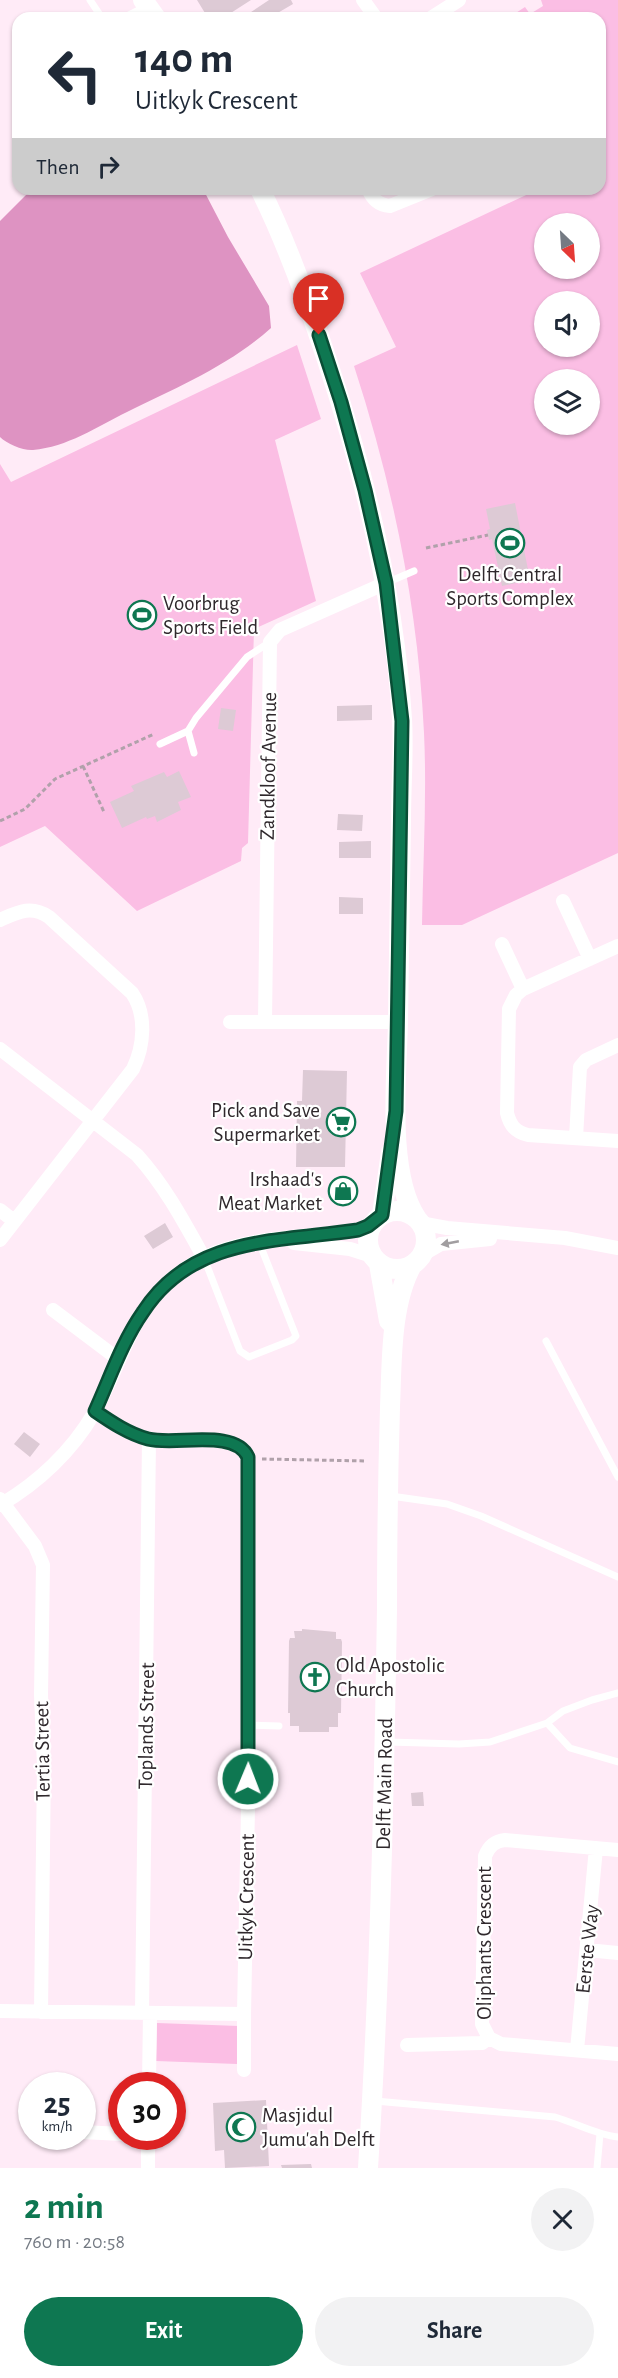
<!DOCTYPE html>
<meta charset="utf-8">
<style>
:root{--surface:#fff;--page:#f2f2f3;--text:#1f2937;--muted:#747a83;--accent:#0e7751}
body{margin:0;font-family:"Alegreya Sans",sans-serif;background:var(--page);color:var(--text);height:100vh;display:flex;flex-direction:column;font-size:22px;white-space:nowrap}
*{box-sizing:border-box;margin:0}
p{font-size:20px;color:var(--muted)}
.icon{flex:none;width:33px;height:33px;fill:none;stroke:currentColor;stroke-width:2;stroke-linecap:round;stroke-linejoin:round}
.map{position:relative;height:2168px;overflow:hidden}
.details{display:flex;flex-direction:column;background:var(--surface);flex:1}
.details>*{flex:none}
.hud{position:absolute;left:12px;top:12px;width:594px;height:183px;border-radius:18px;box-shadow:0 2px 4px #0004;background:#fff;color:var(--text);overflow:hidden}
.needle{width:39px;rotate:155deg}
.tools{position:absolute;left:534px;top:213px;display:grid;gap:12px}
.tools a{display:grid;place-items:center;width:66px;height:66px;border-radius:50%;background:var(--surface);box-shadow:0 2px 4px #0004;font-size:30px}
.speed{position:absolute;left:18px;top:2072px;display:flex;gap:12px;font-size:30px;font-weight:700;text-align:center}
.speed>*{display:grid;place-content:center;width:78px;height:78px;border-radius:50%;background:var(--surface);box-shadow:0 2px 4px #0004;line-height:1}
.speed small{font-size:15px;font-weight:400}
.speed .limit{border:9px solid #d22;background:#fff;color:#111}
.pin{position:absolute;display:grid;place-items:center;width:51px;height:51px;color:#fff;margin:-62px -26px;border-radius:50% 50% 50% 0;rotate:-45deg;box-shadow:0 0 6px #0007}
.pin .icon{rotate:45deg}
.me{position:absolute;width:66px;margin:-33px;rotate:1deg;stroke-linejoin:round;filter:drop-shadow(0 0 4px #0008)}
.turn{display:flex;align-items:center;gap:21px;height:126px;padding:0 24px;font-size:27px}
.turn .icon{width:78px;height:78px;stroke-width:2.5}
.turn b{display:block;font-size:42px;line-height:51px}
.then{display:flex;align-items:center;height:57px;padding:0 24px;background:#0003;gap:12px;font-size:22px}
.round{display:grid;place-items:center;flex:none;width:63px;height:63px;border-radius:32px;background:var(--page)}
.head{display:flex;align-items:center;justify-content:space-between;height:102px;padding:0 24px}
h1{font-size:36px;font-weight:600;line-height:45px;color:var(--accent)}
.button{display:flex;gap:12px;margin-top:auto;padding:12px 24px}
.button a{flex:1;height:69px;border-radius:36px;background:var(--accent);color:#fff;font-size:24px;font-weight:600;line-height:69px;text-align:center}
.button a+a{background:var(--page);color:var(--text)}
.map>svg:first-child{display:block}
</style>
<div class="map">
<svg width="618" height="2168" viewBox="0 0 618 2168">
<rect width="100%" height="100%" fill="#ffebf7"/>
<path fill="#fbbee4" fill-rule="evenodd" d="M541,0H618V853L462,925H422C423,861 427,796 424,733C418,607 393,486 354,366L396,347L360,273L539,189H600V18H508L525,7L530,14L543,6ZM544,224H590V268H544ZM544,302H590V346H544ZM544,380H590V424H544Z
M297,345L321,419L275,440L316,601L254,629L248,843L242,848L241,861L137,911L45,826L0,847V464L11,482Z
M157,2023L239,2026L237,2064L156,2061Z"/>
<path fill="#de93c2" d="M32,189H203L228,237L269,306L271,328C230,365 176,388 127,412C97,427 67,447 33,450C24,451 7,444 0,437V221Z"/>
<path fill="#ddcad5" d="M197,0H251L223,18H208Z
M269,0H291L293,4L269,18H242Z
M515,503L530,580L502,586L492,539L489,540L487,530L490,529L486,509Z
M372,705V720L337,721V706Z
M221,708L236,710L233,731L218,729Z
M179,771L191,797L178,802L181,810L157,822L155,816L147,819L146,817L122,828L110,802L134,791L131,786L164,772L167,777Z
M338,814L363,815L362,831L337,830Z
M371,841V858H339V842Z
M339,897L363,898V914H339Z
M303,1070L347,1071L345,1167H296L297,1101H302Z
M333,1182L354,1183L353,1199H333Z
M165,1223L173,1237L153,1249L144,1236Z
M24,1432L40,1444L30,1457L14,1444Z
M302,1629L336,1632V1639H341L342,1642L341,1713H338V1727H329V1732H299V1726H290V1713H288L289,1641L290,1638H295L294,1631H302Z
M423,1792L424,1806H412L411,1793Z
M266,2100L269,2166L225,2168L224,2150L215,2151L213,2103Z
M311,2164L312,2168H282L281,2165Z"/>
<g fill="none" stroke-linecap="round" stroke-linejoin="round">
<path stroke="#b0a1aa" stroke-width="3" stroke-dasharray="4.5 3" stroke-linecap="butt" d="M426,548L488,535
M83,766L104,812
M0,821L25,809L55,779L154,734
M262,1459L367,1461"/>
<path stroke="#fff" stroke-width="7" d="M90,0L100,15L105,18
M123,18L145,7
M386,583L414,571
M160,744L188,731
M194,753L188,731L196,718L247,657L270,642
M204,1258L240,1351L249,1357L292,1340L296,1336L259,1242
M546,1341L618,1477
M391,1496L447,1504L481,1516L618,1577
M547,1723L570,1748L618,1762
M249,1725L279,1726
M388,1742L459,1744L490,1742L547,1723L563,1711L592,1700L618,1693
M375,2101L555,2117C576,2123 596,2135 618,2137
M597,2168L600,2134"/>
<path stroke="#fff" stroke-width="14" d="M363,0L376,18
M431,18L459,0
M368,189C373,199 378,205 390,206L432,189
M563,901L590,959
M0,920C18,912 31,905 49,917L132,993C147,1015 144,1046 133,1069L0,1240
M502,944L523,989
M618,946L523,989L516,995L509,1009L507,1113C510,1125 515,1132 528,1135L618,1141
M265,1021L270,642L280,630L386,583
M230,1022H398
M0,1049L137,1155C165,1186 184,1222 204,1258
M576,1138L580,1067L586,1060L618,1045
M0,1210L14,1221
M420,1223L447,1228L565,1238L618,1248
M294,1243L350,1249L372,1256
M422,1255L441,1244L490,1239
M53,1310L118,1359
M0,1499L35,1546L43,1565L41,1695L44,1766L41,2012
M0,1505C38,1483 72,1451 94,1413C128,1352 134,1291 205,1257C252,1235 308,1238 358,1230L368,1226L374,1221
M618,1850L505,1840C495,1841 489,1846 485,1856L482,2024L489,2038L501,2044L618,2054
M587,1950L618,1953
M0,2011L244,2014L249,1756L248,1457C235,1428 175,1446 148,1439C129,1434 111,1422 95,1411
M142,2013L149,1439
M244,2014V2070
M407,2045L482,2043L489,2038
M577,2050L596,1848
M149,2085L150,2013
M82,2132L122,2134
M148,2168V2136"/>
<path stroke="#fff" stroke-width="20" d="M143,0L156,18
M260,189C287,243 307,299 326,357C365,474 394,595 402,719C404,752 401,786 401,820C400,887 399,954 398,1021C397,1075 386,1174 417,1219
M368 1240a29 29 0 1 1 58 0a29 29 0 1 1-58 0Z
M382,1215L391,1152
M379,1264L389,1321
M368,2168C380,1981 384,1795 387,1608C387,1541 388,1474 390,1407C392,1363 390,1305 412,1265"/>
</g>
<defs><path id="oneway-solid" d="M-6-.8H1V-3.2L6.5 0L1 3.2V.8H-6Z" transform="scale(1.5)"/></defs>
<use fill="#a19ea0" href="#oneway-solid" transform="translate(450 1243) rotate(169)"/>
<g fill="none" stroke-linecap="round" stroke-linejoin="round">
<g stroke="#094d35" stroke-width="15">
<path id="route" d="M248,1779V1457C235,1428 175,1446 148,1439C129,1434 111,1422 95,1411C110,1378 122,1342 143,1312C192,1236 278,1242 358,1230L368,1226L382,1215L396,1111L402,721L386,583L365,490L341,402L319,335"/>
</g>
<use href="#route" stroke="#0e7751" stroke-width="10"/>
</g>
<defs>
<g id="stadium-ring" transform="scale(1.5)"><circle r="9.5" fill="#fff" stroke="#0e7751" stroke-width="1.5"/><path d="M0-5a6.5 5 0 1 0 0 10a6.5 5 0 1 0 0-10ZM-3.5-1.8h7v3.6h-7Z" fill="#0e7751"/></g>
<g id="supermarket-ring" transform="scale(1.5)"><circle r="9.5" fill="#fff" stroke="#0e7751" stroke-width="1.5"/><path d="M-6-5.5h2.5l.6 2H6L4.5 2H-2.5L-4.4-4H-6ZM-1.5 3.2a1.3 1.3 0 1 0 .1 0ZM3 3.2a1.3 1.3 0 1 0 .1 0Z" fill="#0e7751"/></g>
<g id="shop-ring" transform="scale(1.5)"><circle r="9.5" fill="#fff" stroke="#0e7751" stroke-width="1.5"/><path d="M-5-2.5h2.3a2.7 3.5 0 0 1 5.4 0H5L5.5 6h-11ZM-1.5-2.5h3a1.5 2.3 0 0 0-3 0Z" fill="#0e7751"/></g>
<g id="church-ring" transform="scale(1.5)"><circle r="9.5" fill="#fff" stroke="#0e7751" stroke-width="1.5"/><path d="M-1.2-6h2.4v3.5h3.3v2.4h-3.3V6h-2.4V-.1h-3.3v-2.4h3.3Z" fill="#0e7751"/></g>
<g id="mosque-ring" transform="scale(1.5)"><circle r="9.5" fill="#fff" stroke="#0e7751" stroke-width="1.5"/><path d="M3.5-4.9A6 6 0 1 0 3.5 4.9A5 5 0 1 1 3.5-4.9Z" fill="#0e7751"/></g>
</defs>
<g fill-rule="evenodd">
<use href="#stadium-ring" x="510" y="543"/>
<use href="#stadium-ring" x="142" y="615"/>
<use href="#supermarket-ring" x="341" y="1122"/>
<use href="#shop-ring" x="343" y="1191"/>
<use href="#church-ring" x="315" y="1677"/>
<use href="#mosque-ring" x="241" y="2127"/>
</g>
<g text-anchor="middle" stroke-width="4.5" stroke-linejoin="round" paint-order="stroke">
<g font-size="21" fill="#2f282c" stroke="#fff" text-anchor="start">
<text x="510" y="581" text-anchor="middle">Delft Central<tspan x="510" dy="24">Sports Complex</tspan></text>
<text x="163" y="610">Voorbrug<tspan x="163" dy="24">Sports Field</tspan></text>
<text x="320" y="1117" text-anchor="end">Pick and Save<tspan x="320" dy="24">Supermarket</tspan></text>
<text x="322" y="1186" text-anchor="end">Irshaad's<tspan x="322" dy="24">Meat Market</tspan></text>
<text x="336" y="1672">Old Apostolic<tspan x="336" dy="24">Church</tspan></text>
<text x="262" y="2122">Masjidul<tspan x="262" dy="24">Jumu'ah Delft</tspan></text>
</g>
<g font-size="21" fill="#2f282c" stroke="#fff">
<text transform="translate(268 766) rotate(-89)" y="7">Zandkloof Avenue</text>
<text transform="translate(146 1726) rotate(-89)" y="7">Toplands Street</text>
<text transform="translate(42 1751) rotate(-91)" y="7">Tertia Street</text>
<text transform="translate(384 1784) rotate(-89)" y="7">Delft Main Road</text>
<text transform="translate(246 1897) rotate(-89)" y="7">Uitkyk Crescent</text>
<text transform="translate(484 1943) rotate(-90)" y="7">Oliphants Crescent</text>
<text transform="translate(587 1949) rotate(-84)" y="7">Eerste Way</text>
</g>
</g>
</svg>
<div class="tools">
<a><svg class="needle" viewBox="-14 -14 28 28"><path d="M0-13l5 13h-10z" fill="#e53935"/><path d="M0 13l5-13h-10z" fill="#747a83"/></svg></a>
<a><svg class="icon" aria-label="sound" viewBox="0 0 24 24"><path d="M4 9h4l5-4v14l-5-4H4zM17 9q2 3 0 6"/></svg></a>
<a><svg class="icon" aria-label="layers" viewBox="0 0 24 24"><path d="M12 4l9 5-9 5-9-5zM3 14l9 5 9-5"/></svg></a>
</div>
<div class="speed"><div>25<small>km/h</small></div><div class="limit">30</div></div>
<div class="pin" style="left:319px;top:335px;background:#d93025"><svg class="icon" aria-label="arrive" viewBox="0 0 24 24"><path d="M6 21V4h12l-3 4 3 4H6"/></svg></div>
<svg class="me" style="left:248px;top:1779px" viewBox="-20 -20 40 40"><circle r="17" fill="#0e7751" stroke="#fff" stroke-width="3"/><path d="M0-11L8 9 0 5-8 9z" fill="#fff"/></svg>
<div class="hud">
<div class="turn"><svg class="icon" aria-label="left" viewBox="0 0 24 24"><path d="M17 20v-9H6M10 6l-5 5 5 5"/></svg><div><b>140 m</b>Uitkyk Crescent</div></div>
<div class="then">Then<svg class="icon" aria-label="right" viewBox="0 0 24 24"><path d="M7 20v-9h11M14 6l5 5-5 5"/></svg></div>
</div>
</div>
<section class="details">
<div class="head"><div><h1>2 min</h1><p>760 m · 20:58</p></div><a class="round"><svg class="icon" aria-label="close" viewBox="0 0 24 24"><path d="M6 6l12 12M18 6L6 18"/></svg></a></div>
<div class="button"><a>Exit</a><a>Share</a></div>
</section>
